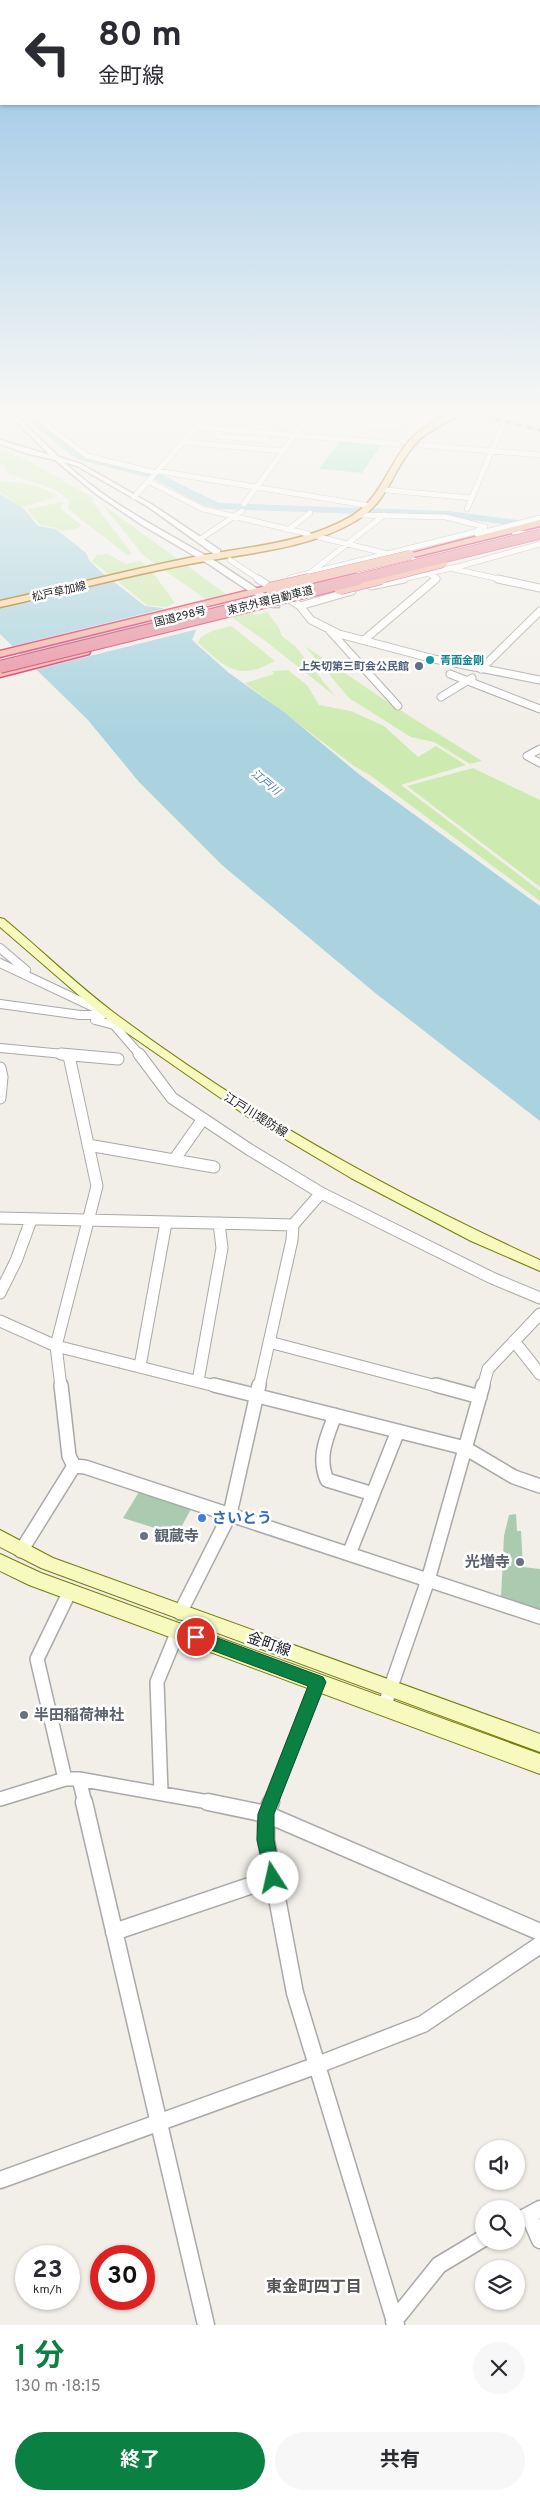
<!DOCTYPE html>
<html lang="ja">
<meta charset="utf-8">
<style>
:root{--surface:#fff;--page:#f7f7f7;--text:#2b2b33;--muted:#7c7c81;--accent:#0b8043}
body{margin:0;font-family:Overpass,"Noto Sans JP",sans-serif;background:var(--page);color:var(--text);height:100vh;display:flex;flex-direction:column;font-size:19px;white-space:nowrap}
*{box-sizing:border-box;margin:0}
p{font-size:16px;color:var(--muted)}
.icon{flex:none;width:28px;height:28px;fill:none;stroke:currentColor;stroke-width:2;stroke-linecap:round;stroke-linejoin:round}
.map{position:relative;height:2325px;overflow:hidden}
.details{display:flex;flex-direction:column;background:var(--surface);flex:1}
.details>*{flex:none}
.guide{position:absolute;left:0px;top:0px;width:540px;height:105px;box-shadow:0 1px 4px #0004;background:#fff;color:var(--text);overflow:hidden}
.buttons{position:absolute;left:475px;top:2140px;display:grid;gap:10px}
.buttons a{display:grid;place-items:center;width:50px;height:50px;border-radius:50%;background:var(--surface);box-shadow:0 1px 4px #0004;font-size:25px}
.speed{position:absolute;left:15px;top:2245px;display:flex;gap:10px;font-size:25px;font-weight:700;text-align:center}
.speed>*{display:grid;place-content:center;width:65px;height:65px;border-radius:50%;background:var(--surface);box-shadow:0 1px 4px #0004;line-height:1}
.speed small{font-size:12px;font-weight:400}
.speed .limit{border:8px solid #d22;background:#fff;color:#111}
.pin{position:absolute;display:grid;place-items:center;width:42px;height:42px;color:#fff;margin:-21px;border:2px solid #fff;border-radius:50%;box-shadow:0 1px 5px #0007}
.me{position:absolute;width:55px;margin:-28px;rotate:350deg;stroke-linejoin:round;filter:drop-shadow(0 0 4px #0008)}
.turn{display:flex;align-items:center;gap:18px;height:105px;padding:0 15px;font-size:22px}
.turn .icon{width:65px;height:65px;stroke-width:2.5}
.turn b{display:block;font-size:35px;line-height:42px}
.round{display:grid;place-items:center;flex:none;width:52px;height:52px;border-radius:26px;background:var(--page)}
.summary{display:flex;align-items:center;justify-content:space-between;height:85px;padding:0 15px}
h1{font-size:30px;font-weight:700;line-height:38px;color:var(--accent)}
.button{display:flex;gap:10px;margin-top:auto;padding:10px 15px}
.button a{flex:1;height:58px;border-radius:30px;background:var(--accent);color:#fff;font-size:20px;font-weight:700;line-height:58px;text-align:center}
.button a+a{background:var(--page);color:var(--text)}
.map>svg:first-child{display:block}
</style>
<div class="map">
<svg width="540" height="2325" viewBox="0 0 540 2325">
<rect width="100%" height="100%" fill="#f2efe9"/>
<path fill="#cdebb0" d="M0,449L31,462L94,498L92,501L132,554L127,555L68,509L69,501C50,482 30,483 7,473L6,466L0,463Z
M0,481C22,483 39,484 58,496L21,508L0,492Z
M63,502L61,509L81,525L78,528L62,531L57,528L40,525L27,509Z
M102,504L255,615L267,612L278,626L282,636L295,646L335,696L264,640L143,555Z
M108,554L126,564L140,561L154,574L175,603L166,607L147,605L92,561L97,555Z
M230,626L234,628L275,661C237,682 226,667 198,643C201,632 220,629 230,626Z
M305,646L395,707L482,761L470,764L434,742L411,737L349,698Z
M288,670L307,685L319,705L351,711L384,726L418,757L436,746L466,765L401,785L540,891V901L371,776L354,766L245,683L274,674L272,671Z
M473,768L540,800V887L407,786Z"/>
<path fill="#aacbaf" d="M139,1492L191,1509L177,1535L123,1518Z
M516,1514L517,1531H521L523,1567L540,1569V1610L501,1597L504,1536L509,1515Z"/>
<path fill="#88e0be" d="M339,442L380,446L362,473L319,469Z"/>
<path fill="#aad3df" d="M25,412H37L39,417L83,456L152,473L154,479L76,459L36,427Z
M0,494L25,510L38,526L56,529L86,553L89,560L100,571L145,606L162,608L196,630L192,640L229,673L284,712L360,775L540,906V1121L374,992L222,865L139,782L88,720L0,634Z"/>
<path fill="#f2efe9" d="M167,608L177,615L17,654L9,647Z
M190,624L198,629L34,670L27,664Z"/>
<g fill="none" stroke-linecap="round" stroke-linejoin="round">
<path fill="#aad3df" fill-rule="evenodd" d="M128,466L158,473L219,503L448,511L540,523V529L448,517L219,509L203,505L150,477L124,471V467Z"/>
<path stroke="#c8c6c1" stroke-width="5" stroke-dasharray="5 2.5" stroke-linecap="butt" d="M398,444L421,445"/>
<g stroke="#a9a9a9" stroke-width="6">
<path id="minor-far5" d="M40,417L44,423L87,456L156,473
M306,420L402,427
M344,423L352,413L408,417
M197,427L398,444
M221,429L216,436L264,440L269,433
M245,431L261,412
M183,442L283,451
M421,445L540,455
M158,471L371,506
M148,481L203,509L308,534
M386,490L472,498
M134,497L210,412
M244,504L312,412
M467,509L504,422
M359,515L446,517L485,527
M288,530L310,513
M514,532L535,535
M477,534L540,518
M319,537L425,563
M199,540L242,511
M230,560L260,580
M454,569L504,580
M310,573L384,515
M427,573L437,578L435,580
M290,578L475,532L482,527
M398,580L461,566L540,544"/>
</g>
<g stroke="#a9a9a9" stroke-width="9">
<path id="minor-far4" d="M258,579L300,606L311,620L339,634L434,659L540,680
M498,579L540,588
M371,586L404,579
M300,606L352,591
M330,631L398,706
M364,640L436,579
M481,669L540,611
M450,674L540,709
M441,697L472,678
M540,749L527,756L540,763"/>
</g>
<g stroke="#a9a9a9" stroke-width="10">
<path id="minor-far3" d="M0,948L26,970
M0,963L108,1014
M0,1004L80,1015H102
M95,1020L114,1025L140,1055
M0,1048L74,1055"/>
</g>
<g stroke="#a9a9a9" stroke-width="13">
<path id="minor-far2" d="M61,1054L118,1059
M139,1054L172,1098L250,1150L321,1193L492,1278L540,1298
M0,1068L2,1077L0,1098
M88,1145L214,1167
M174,1160L203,1119
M0,1218L293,1225L321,1193
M0,1293L16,1261L31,1220
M0,1321L56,1346L219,1387
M514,1341L540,1374
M269,1342L440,1387
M140,1366L166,1223
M198,1381L222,1248L219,1223
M61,1387L56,1346L97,1186L69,1056
M259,1387L292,1240L293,1225
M483,1387L488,1369L540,1314"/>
</g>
<g stroke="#a9a9a9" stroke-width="16">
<path id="minor-far1" d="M214,1385L465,1448L514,1477L540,1486
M436,1385L480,1397
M335,1415C327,1437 317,1457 327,1480L373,1494
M74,1466L85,1467L540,1617
M21,1551L74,1466L69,1456L61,1385
M349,1554L398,1431
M180,1613L230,1514L259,1385
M384,1707L428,1580L483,1385
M65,1779L37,1659L70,1591
M79,1779L85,1803
M161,1792L157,1682L178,1631
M0,1799L65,1779H79L214,1803
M270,1803L318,1682"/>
</g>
<g stroke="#a9a9a9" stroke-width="19">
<path id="minor" d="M84,1802L206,2325
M208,1802L266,1814L540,1932
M271,1802L266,1814V1840L295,1993L396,2325
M114,1932L273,1878
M0,2180L315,2066L423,2024L540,1945
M529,2215L540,2240
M516,2222L540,2209
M394,2321L439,2265L484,2238"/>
</g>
<g stroke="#a9a9a9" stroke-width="3">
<path id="tertiary" d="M6,412H12L59,457L81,464L151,504L220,550V554H214L147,506L77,466L64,462C108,504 163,530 215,561C236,574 257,589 279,603V607H273L210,565L142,525L96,494L55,460L29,454L0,444V440L50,455Z"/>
</g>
<g stroke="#707d05" stroke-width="2">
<path id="secondary" d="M0,918L4,919C40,949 75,983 113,1012C245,1111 390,1192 540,1260V1271L471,1241L351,1178L248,1117L104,1017L0,927Z
M0,1530L53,1558L540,1734V1752L41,1568L0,1547Z
M0,1554L41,1573L540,1754V1774L29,1585L0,1571Z"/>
</g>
<g stroke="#a06b00" stroke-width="3">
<path id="primary" d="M424,412H463C449,424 429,428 416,443C392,469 390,500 357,520C308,550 244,553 189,564C125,576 63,593 0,607V601C63,587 125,571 189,558C242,547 301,545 350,517C381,499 387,467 409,441C418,430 431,423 443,417Z"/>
</g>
<g stroke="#dc2a67" stroke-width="3">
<path id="trunk" d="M540,520V526L410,558L405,555Z
M270,585L275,588L273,590L0,657V651Z
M85,649L90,652L89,654L0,677V671Z"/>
</g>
<use href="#minor-far5" stroke="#fff" stroke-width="5"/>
<use href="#minor-far4" stroke="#fff" stroke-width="7"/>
<use href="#minor-far3" stroke="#fff" stroke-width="8"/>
<use href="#minor-far2" stroke="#fff" stroke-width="11"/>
<use href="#minor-far1" stroke="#fff" stroke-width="13"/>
<use href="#minor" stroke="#fff" stroke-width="16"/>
<use href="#tertiary" fill="#fff" fill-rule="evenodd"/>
<use href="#secondary" fill="#f7fabf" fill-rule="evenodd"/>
<use href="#primary" fill="#fcd6a4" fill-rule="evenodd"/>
<use href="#trunk" fill="#f2b4a3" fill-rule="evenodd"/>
<g stroke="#707070" stroke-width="3">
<path id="rail" d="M468,412L540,430"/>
</g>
<use href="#rail" stroke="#fff" stroke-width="2" stroke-dasharray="5.5" stroke-linecap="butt"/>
<g stroke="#dc2a67" stroke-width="10" stroke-linecap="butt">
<path id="trunk-bridge-far1" d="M304,580L410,555
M376,580L443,563"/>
</g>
<g stroke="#dc2a67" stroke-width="12" stroke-linecap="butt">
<path id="trunk-bridge" d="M270,588L309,579
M340,589L381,579"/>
</g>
<g stroke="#dc2a67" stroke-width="11" stroke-linecap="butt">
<path id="motorway-bridge-far1" d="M353,580L540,534"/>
</g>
<g stroke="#dc2a67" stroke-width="14" stroke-linecap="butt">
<path id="motorway-bridge" d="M0,667L358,579"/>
</g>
<use href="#trunk-bridge-far1" stroke="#f2b4a3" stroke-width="9"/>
<use href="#trunk-bridge" stroke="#f2b4a3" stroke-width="11"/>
<use href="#motorway-bridge-far1" stroke="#e892a2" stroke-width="10"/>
<use href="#motorway-bridge" stroke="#e892a2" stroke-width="12"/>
</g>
<linearGradient id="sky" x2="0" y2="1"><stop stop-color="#8fc0e4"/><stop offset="0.56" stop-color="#f9f8f5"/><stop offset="1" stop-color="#f9f8f5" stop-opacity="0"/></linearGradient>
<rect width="540" height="737" fill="url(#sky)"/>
<path fill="#0b8043" stroke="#07532c" d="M196,1630L323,1677L326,1682L274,1814V1840L281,1878L279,1884L273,1887L267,1884L257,1840L258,1814L308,1686L190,1642L188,1637L190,1632Z"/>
<circle fill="#0f9aa8" stroke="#fff" stroke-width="2" cx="430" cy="660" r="5"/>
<circle fill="#5c6f8a" stroke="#fff" stroke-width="2" cx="419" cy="666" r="5"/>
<circle fill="#3f7fe0" stroke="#fff" stroke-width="2" cx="202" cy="1518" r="5"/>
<g fill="#6b7280" stroke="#fff" stroke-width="2">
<circle cx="144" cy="1536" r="5"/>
<circle cx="520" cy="1562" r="5"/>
<circle cx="24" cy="1715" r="5"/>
</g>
<g text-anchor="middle" stroke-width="5" stroke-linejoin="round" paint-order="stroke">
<g font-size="11" fill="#222" stroke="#fff">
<text transform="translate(59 591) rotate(-13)" y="4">松戸草加線</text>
<text transform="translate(270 600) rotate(-14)" y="4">東京外環自動車道</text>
<text transform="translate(180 616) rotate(-14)" y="4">国道298号</text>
</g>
<g font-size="11" font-weight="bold" fill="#0d838f" stroke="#fff" text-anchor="start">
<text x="440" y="664">青面金剛</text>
</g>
<g font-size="11" font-weight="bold" fill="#4e5e75" stroke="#fff" text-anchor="end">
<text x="409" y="670">上矢切第三町会公民館</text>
</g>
<g font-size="11" font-style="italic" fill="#4a7aab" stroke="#fff">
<text transform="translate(266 782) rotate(39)" y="4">江戸川</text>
</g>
<g font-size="12" fill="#222" stroke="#fff">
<text transform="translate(256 1115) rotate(32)" y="4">江戸川堤防線</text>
</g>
<g font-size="15" font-weight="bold" fill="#366cbe" stroke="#fff" text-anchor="start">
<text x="212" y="1523">さいとう</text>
</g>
<g font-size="15" font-weight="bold" fill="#5b616d" stroke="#fff" text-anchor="start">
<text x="154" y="1541">観蔵寺</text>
<text x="510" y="1567" text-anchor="end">光増寺</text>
<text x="34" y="1720">半田稲荷神社</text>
</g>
<g font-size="15" fill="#222" stroke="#fff">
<text transform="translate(269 1644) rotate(19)" y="5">金町線</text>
</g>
<g font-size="16" font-weight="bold" fill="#555" stroke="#fff">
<text x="314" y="2292">東金町四丁目</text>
</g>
</g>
</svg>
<div class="buttons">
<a><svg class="icon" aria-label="sound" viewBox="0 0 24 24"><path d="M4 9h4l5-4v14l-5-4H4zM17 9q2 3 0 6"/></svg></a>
<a><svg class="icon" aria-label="search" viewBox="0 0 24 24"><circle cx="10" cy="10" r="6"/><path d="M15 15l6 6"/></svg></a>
<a><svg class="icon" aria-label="layers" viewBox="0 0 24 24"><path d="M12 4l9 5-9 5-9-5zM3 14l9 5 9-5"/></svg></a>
</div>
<div class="speed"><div>23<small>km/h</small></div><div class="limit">30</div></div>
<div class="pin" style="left:196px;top:1637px;background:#d93025"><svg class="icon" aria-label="arrive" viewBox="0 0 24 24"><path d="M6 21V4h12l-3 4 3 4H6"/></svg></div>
<svg class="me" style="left:273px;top:1878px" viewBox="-20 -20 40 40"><circle r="19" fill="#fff"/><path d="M0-13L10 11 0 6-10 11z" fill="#0b8043"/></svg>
<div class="guide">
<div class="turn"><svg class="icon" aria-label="left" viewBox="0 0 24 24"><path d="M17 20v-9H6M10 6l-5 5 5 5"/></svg><div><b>80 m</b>金町線</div></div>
</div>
</div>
<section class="details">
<div class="summary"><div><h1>1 分</h1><p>130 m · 18:15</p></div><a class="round"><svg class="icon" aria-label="close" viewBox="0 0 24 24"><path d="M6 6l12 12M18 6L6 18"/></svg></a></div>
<div class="button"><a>終了</a><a>共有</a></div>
</section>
